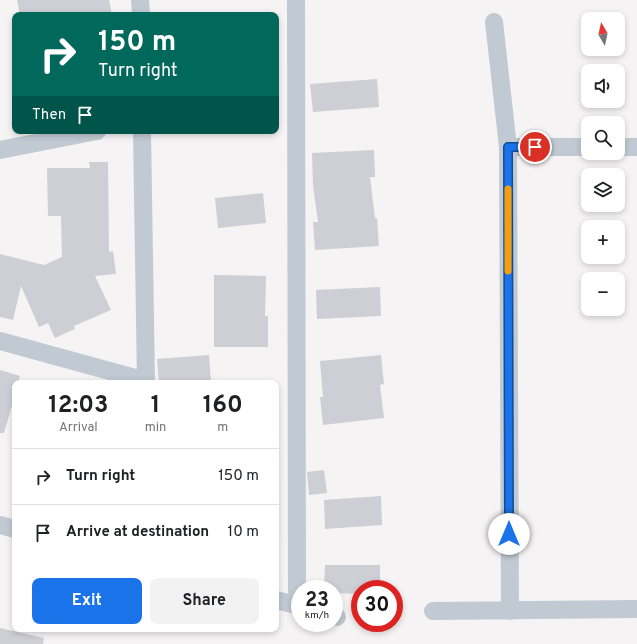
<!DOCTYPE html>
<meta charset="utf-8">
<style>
:root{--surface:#fff;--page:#f2f2f2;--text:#202124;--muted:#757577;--line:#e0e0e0;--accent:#1a73e8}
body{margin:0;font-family:Overpass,sans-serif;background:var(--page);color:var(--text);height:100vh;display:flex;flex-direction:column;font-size:15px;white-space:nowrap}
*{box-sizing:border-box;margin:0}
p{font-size:13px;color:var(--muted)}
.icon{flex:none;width:22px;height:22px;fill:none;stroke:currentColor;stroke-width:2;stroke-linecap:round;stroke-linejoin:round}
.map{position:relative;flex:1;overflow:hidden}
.side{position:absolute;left:12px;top:380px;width:267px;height:252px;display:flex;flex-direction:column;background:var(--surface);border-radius:8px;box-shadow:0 2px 6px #0003}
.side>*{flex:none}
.top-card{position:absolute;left:12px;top:12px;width:267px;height:122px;border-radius:8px;box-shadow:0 2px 6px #0003;background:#00695c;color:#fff;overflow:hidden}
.needle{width:26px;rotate:351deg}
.buttons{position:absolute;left:581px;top:12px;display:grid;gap:8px}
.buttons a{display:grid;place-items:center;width:44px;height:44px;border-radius:8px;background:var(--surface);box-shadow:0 2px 6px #0003;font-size:20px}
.speed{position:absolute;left:291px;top:580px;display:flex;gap:8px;font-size:20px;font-weight:700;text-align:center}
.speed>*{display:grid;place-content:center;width:52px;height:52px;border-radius:50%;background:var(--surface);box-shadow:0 2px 6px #0003;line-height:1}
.speed small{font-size:10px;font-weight:400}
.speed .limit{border:6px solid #d22;background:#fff;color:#111}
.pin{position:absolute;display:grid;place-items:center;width:34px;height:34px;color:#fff;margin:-17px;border:2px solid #fff;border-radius:50%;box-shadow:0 1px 4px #0007}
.me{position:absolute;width:44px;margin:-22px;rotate:0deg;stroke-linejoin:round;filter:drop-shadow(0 0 3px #0008)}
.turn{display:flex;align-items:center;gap:14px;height:84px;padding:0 20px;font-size:18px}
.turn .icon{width:52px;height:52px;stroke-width:2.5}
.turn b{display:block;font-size:28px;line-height:34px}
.then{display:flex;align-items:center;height:38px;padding:0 20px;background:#0003;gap:8px;font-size:15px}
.eta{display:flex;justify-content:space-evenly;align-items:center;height:68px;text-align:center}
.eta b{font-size:24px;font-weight:700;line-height:28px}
.cta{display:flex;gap:8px;margin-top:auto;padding:8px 20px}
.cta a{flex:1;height:46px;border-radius:8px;background:var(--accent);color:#fff;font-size:16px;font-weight:700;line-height:46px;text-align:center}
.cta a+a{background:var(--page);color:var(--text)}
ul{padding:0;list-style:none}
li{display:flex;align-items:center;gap:12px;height:56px;padding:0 20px;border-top:1px solid var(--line)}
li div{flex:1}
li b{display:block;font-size:15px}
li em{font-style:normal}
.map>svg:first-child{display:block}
</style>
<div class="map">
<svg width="637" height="644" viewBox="0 0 637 644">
<rect width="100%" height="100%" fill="#f5f3f3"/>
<path fill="#cdcfd5" d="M17,0H109L112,15H20Z
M377,79L379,107L313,112L310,84Z
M374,150L375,177H370L375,218H377L379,246L315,250L313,222H318L313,186L312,153Z
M89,162H108L109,252L113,251L116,274L95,276L111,310L74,326L75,329L55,338L48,323L39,327L21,286L13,320L0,317V254L44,265L62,257L61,216H48L47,168H90Z
M263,193L266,223L218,228L215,198Z
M214,275L266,276L265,316H268V347H214Z
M380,287L381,316L317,319L316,290Z
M209,355L211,383H159L157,359Z
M381,355L384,384L380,385L384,418L323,425L320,397H323L320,361Z
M0,370L20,376L18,383H15V395L4,433H0Z
M324,470L327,493L309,495L307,472Z
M381,496L382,525L325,529L324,500Z
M325,565H380V589H360V594L334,593V589H324Z
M0,628L44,638L43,644H0Z"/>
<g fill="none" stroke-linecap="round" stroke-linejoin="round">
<path stroke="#c1cad2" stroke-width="18" d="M140,0L141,15
M296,0L297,606
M494,22L508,147
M142,131L146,383
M618,147H637
M0,150L97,131
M0,341L146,381
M0,525L15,529
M276,600L300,606
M433,611L637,609
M510,611L508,147H588
M334,616L337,617"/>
</g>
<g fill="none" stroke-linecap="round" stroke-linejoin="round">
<g stroke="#114b97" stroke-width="10">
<path id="route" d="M509,534L508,147H535"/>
</g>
<use href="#route" stroke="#1a73e8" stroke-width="7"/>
<path stroke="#f59e0b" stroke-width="7" d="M508,189V271"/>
</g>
</svg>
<div class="buttons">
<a><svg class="needle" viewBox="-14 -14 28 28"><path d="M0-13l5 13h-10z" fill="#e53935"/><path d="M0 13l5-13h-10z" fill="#757577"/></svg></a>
<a><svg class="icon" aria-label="sound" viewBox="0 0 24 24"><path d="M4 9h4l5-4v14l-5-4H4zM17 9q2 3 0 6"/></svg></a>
<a><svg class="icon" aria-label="search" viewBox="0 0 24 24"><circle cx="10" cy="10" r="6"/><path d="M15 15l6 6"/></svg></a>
<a><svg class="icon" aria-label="layers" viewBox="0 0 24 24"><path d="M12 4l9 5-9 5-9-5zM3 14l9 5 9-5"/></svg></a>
<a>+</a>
<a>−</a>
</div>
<div class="speed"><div>23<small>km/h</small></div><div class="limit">30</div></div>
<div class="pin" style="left:535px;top:147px;background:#d93025"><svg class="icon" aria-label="arrive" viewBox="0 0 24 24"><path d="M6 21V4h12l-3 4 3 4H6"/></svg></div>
<svg class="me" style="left:509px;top:534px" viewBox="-20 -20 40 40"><circle r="19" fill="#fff"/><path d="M0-13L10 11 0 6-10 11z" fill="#1a73e8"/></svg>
<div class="top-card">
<div class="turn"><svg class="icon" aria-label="right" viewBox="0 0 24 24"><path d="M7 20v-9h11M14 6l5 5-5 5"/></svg><div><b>150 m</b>Turn right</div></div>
<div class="then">Then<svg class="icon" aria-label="arrive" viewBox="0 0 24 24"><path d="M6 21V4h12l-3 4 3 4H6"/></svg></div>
</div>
<section class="side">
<div class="eta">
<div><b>12:03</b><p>Arrival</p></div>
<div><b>1</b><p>min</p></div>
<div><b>160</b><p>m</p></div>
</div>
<ul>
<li><svg class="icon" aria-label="right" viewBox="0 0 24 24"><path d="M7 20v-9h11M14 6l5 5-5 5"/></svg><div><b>Turn right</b></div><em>150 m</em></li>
<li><svg class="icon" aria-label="arrive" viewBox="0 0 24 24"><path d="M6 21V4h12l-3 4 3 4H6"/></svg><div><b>Arrive at destination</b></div><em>10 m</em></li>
</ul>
<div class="cta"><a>Exit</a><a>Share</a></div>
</section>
</div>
